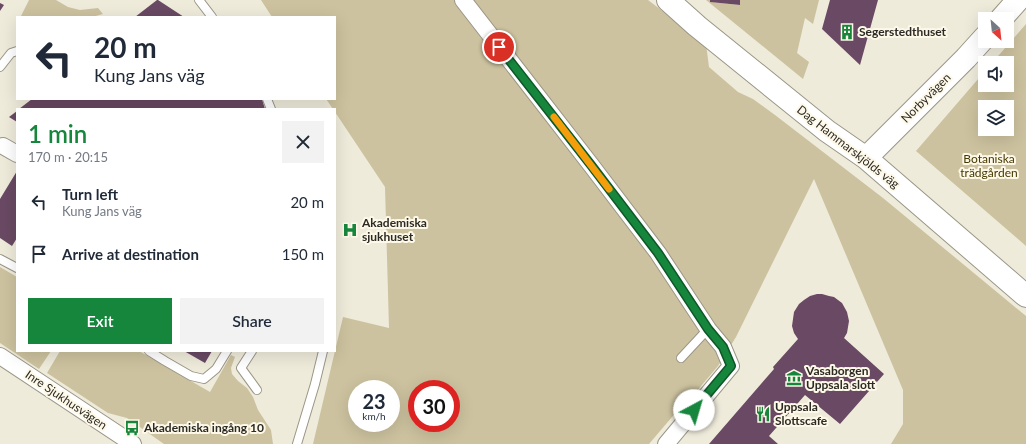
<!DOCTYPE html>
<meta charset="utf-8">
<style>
:root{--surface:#fff;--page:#f2f2f3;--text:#1f2937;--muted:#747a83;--accent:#17863d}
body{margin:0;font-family:Lato,sans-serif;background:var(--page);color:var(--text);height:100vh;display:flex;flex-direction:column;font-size:15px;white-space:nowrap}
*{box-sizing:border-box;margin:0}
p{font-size:13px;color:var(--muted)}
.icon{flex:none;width:22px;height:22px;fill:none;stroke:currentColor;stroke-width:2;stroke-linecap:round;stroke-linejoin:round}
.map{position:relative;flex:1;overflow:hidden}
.drawer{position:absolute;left:16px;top:108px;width:320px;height:244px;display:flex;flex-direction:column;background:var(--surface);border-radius:0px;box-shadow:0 4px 16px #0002}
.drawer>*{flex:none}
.hud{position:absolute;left:16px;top:16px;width:320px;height:84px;border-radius:0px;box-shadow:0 4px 16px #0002;background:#fff;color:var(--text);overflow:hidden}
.needle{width:26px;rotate:153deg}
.controls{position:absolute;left:978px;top:12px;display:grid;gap:8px}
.controls a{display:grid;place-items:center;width:36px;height:36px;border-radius:0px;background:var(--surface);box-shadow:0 4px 16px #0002;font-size:20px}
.speed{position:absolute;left:348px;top:380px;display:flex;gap:8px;font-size:20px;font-weight:700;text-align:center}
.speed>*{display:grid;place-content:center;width:52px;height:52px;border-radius:50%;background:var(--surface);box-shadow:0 4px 16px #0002;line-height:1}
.speed small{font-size:10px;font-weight:400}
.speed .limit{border:6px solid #d22;background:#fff;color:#111}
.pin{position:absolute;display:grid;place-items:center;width:34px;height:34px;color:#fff;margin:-17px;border:2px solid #fff;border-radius:50%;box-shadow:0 1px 4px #0007}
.me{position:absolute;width:44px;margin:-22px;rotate:39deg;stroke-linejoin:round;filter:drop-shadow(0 0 3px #0008)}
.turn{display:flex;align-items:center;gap:14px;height:84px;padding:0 12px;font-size:18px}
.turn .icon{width:52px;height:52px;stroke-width:2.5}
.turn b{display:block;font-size:28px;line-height:34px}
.round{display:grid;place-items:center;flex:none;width:42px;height:42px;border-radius:0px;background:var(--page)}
.overview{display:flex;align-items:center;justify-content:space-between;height:68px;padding:0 12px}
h1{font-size:24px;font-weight:600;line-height:30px;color:var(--accent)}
.cta{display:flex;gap:8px;margin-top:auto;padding:8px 12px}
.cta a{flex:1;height:46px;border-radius:0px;background:var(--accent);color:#fff;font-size:16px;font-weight:600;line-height:46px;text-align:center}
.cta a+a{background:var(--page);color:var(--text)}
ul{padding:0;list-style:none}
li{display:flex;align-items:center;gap:12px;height:52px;padding:0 12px}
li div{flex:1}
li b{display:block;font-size:15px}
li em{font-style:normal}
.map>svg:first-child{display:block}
</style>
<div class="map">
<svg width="1026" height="444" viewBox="0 0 1026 444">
<rect width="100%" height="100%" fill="#efebdb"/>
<path fill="#ccc29f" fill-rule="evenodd" d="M29,0H56L68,7L80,10L98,8L103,14L92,17H23L21,16Z
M261,0H648L706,44L709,67L738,92L753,99L775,115L883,198L1026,316V444H891L903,424V390L814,179L736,337L718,366L696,392L672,417L649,444H313L343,317L389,328L385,187L335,112V109H333L326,99H335V17H272ZM357,389H391V423H357ZM417,389H451V423H417Z
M706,0H710L711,2L739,5L740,0H819L813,24L805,18L797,53L809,62L803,79Z
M1026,24V246L916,151L985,71V85H1007V63H992ZM985,107H1007V129H985Z
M0,267L17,277V351H51L39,369L0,343Z
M60,351H139L210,392L231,355L235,357L231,368L232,374L238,381L247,388L253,397L258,410L271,430L273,444H164L127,418L108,413L47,373Z"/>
<path fill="#694963" d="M157,0H158L184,17H135Z
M710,0H740V5L710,2Z
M830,0H878L860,65L822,29Z
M0,3L4,5L0,11Z
M32,99H262L265,109H19Z
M17,111V122L9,117Z
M17,171V238L12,246L0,238V199Z
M817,294H822L829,296L834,297L842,303L847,312L849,321L847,333L844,338L884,374L840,424L805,395L769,436L778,444H709L774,369L773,367L798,339L794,333L792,326L794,312L799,304L804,300L810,296Z
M184,351H212L205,363Z"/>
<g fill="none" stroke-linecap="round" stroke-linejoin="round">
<g stroke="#9a9687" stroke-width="10">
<path id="lane" d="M199,0L212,17
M0,67L11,53L17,51
M267,99L271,109
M0,259L17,268
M149,351L165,361L191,376L204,379L216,369L227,351
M252,351L241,368L257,390
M681,358L708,329
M297,444L315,384L323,351"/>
</g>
<g stroke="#9a9687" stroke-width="18">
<path id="street" d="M463,0L591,165L658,253L708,329L723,347L731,366L666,444
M3,146L17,154
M0,356L133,444"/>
</g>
<g stroke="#9a9687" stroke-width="24">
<path id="secondary" d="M668,0L697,26L827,131L866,158L1026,296
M1001,19L1018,0
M866,158L966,58L985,37"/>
</g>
<use href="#lane" stroke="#fff" stroke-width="8"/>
<use href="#street" stroke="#fff" stroke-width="16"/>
<use href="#secondary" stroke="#fff" stroke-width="22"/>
</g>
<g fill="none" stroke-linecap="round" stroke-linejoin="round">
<g stroke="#0f5728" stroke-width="10">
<path id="route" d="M499,47L591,165L658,253L708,329L723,347L731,366L694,410"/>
</g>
<use href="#route" stroke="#17863d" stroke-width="7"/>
<path stroke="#f59e0b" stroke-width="7" d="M554,117L609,189"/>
</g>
<defs>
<g id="building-bare" transform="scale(1.2)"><path d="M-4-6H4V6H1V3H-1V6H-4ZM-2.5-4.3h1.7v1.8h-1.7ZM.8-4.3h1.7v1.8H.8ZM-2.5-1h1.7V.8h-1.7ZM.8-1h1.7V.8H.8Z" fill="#17863d" stroke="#fdf8e8" stroke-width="2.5" paint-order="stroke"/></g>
<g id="hospital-bare" transform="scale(1.2)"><path d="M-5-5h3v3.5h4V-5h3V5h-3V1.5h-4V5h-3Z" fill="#17863d" stroke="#fdf8e8" stroke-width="2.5" paint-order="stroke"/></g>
<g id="museum-bare" transform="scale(1.2)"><path d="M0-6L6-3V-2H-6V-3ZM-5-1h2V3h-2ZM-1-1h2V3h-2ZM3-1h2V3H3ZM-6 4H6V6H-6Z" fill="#17863d" stroke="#fdf8e8" stroke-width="2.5" paint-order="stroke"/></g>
<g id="restaurant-bare" transform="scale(1.2)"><path d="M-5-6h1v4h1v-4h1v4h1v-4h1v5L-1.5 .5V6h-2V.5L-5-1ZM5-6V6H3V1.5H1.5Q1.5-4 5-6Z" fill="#17863d" stroke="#fdf8e8" stroke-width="2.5" paint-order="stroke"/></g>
<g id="bus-bare" transform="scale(1.2)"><path d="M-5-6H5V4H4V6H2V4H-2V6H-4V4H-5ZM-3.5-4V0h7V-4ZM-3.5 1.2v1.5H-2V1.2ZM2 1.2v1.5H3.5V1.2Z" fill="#17863d" stroke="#fdf8e8" stroke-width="2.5" paint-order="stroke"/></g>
</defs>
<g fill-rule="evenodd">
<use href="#building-bare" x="847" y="32"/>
<use href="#hospital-bare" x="350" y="230"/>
<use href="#museum-bare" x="794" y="378"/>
<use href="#restaurant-bare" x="763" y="414"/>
<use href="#bus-bare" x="132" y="428"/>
</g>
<g text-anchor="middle" stroke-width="4" stroke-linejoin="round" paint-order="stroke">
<g font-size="12" font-weight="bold" fill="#2c2a24" stroke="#fdf8e8" text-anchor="start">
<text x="859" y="36">Segerstedthuset</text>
<text x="362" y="227">Akademiska<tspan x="362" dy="14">sjukhuset</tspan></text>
<text x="806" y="375">Vasaborgen<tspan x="806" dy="14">Uppsala slott</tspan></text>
<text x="775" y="411">Uppsala<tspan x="775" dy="14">Slottscafe</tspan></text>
<text x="144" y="432">Akademiska ingång 10</text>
</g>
<g font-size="12" fill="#2c2a24" stroke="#fdf8e8">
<text transform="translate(926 98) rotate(-45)" y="4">Norbyvägen</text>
<text transform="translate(848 147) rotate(38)" y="4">Dag Hammarskjölds väg</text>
<text transform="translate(66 400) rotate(34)" y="4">Inre Sjukhusvägen</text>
</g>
<g font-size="12" fill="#453800" stroke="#fdf8e8">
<text x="989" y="163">Botaniska<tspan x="989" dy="14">trädgården</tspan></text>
</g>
</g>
</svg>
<div class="controls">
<a><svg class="needle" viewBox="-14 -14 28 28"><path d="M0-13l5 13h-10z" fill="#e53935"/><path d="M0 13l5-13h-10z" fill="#747a83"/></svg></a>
<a><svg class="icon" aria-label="sound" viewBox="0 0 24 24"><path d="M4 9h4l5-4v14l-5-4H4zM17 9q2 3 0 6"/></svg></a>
<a><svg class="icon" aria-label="layers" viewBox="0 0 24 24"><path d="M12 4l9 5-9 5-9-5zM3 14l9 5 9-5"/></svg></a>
</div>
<div class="speed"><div>23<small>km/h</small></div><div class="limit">30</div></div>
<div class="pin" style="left:499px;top:47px;background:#d93025"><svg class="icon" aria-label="arrive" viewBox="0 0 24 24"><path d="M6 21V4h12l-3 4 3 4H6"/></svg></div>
<svg class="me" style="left:694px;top:410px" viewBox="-20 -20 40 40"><circle r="19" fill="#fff"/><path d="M0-13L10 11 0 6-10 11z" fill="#17863d"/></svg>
<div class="hud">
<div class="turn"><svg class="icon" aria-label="left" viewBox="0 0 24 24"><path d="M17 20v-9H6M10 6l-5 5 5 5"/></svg><div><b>20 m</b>Kung Jans väg</div></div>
</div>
<section class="drawer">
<div class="overview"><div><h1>1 min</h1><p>170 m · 20:15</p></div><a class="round"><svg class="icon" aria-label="close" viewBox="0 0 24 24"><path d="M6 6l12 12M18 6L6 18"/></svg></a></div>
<ul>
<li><svg class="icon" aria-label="left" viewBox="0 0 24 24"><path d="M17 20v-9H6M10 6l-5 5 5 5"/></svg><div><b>Turn left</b><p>Kung Jans väg</p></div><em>20 m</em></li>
<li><svg class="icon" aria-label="arrive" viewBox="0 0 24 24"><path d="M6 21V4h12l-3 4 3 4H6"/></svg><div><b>Arrive at destination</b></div><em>150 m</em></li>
</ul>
<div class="cta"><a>Exit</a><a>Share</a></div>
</section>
</div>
